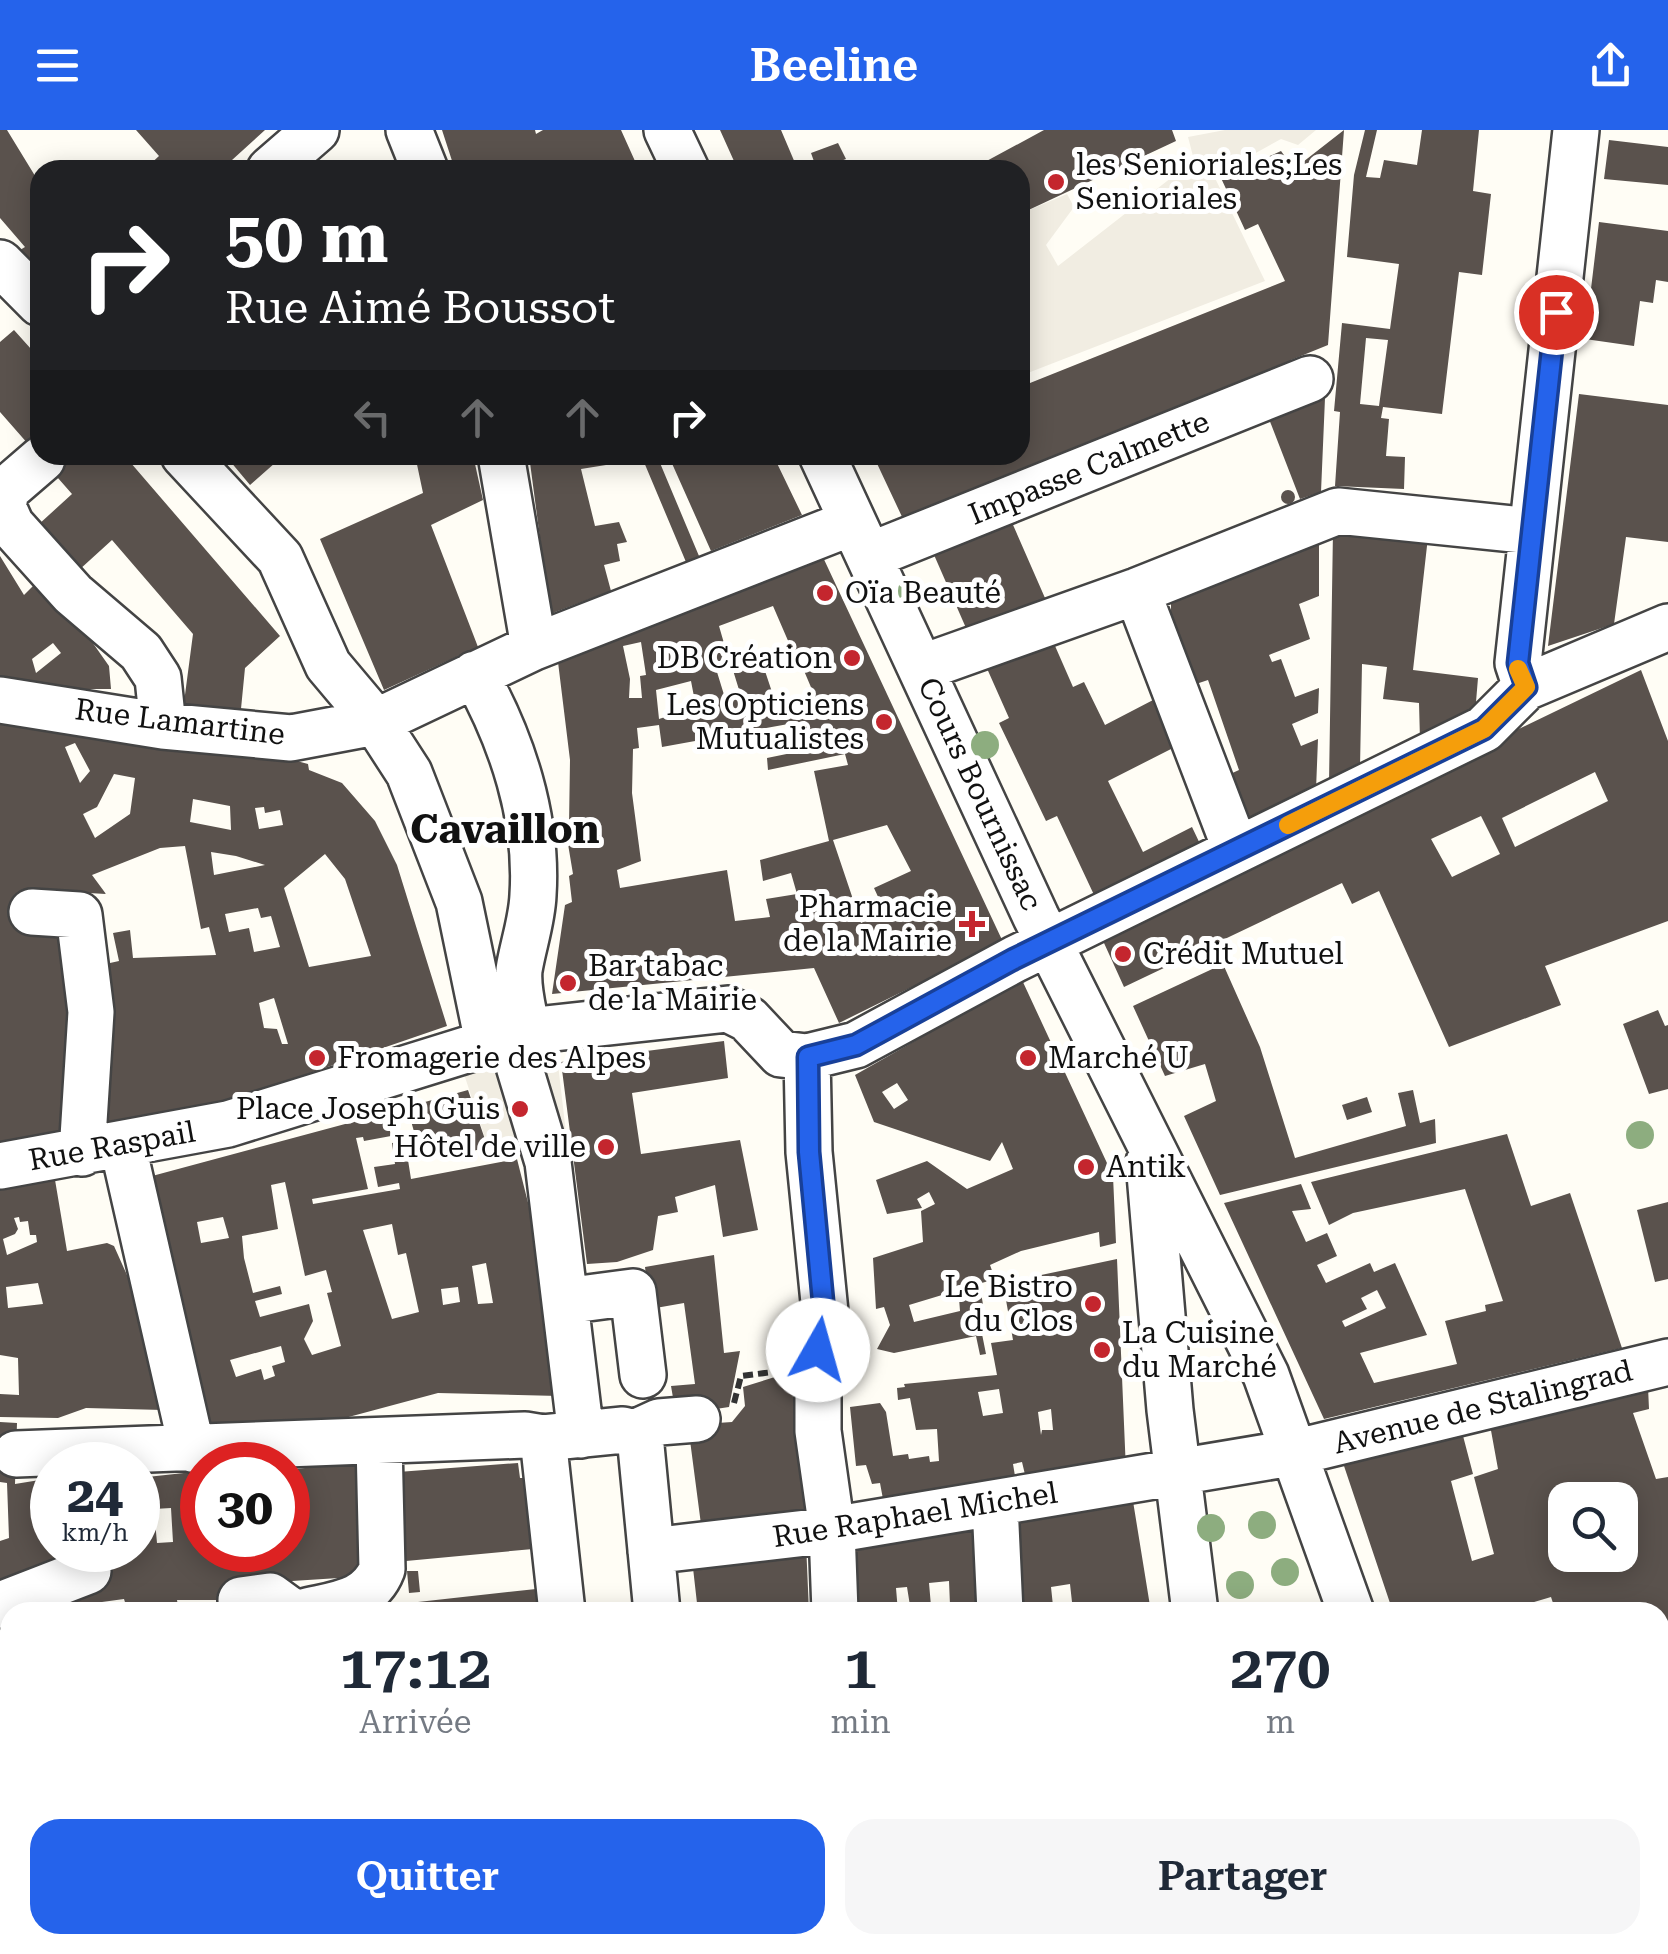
<!DOCTYPE html>
<html lang="fr">
<meta charset="utf-8">
<style>
:root{--surface:#fff;--page:#f6f6f7;--text:#1f2937;--muted:#747a83;--accent:#2563eb}
body{margin:0;font-family:"Roboto Serif",serif;background:var(--page);color:var(--text);height:100vh;display:flex;flex-direction:column;font-size:38px;white-space:nowrap}
*{box-sizing:border-box;margin:0}
p{font-size:32px;color:var(--muted)}
.icon{flex:none;width:55px;height:55px;fill:none;stroke:currentColor;stroke-width:2;stroke-linecap:round;stroke-linejoin:round}
.map{position:relative;flex:1;overflow:hidden}
.details{position:absolute;left:0px;top:1472px;width:1670px;height:352px;display:flex;flex-direction:column;background:var(--surface);border-radius:30px 30px 0 0;box-shadow:0 5px 25px #0003}
.details>*{flex:none}
.banner{position:absolute;left:30px;top:30px;width:1000px;height:305px;border-radius:30px;box-shadow:0 5px 25px #0003;background:#202124;color:#fff;overflow:hidden}
.tools{position:absolute;left:1548px;top:1352px;display:grid;gap:20px}
.tools a{display:grid;place-items:center;width:90px;height:90px;border-radius:20px;background:var(--surface);box-shadow:0 5px 25px #0003;font-size:50px}
.speed{position:absolute;left:30px;top:1312px;display:flex;gap:20px;font-size:50px;font-weight:700;text-align:center}
.speed>*{display:grid;place-content:center;width:130px;height:130px;border-radius:50%;background:var(--surface);box-shadow:0 5px 25px #0003;line-height:1}
.speed small{font-size:25px;font-weight:400}
.speed .limit{border:15px solid #d22;background:#fff;color:#111}
.pin{position:absolute;display:grid;place-items:center;width:85px;height:85px;color:#fff;margin:-42px;border:5px solid #fff;border-radius:50%;box-shadow:0 2px 10px #0007}
.me{position:absolute;width:110px;margin:-55px;rotate:7deg;stroke-linejoin:round;filter:drop-shadow(0 0 8px #0008)}
.turn{display:flex;align-items:center;gap:35px;height:210px;padding:0 30px;font-size:45px}
.turn .icon{width:130px;height:130px;stroke-width:2.5}
.turn b{display:block;font-size:70px;line-height:85px}
.lanes{display:flex;align-items:center;height:95px;padding:0 30px;background:#0003;justify-content:center;gap:50px;direction:ltr}
.lanes .off{opacity:.35}
.eta{display:flex;justify-content:space-evenly;align-items:center;height:170px;text-align:center}
.eta b{font-size:60px;font-weight:600;line-height:70px}
.action{display:flex;gap:20px;margin-top:auto;padding:20px 30px}
.action a{flex:1;height:115px;border-radius:30px;background:var(--accent);color:#fff;font-size:40px;font-weight:600;line-height:115px;text-align:center}
.action a+a{background:var(--page);color:var(--text)}
header{display:flex;justify-content:space-between;align-items:center;height:130px;padding:0 30px;background:var(--accent);color:#fff;font-size:45px;font-weight:600}
.map>svg:first-child{display:block}
</style>
<header><svg class="icon" aria-label="menu" viewBox="0 0 24 24"><path d="M4 6h16M4 12h16M4 18h16"/></svg>Beeline<svg class="icon" aria-label="share" viewBox="0 0 24 24"><path d="M12 15V3M7 8l5-5 5 5M5 13v7h14v-7"/></svg></header>
<div class="map">
<svg width="1668" height="1824" viewBox="0 0 1668 1824">
<rect width="100%" height="100%" fill="#fffdf5"/>
<path fill="#f1ede2" d="M1225,0H1316L1298,15L1281,9L1214,46L1265,151L1020,246V84L1067,64L1074,77L1046,115L1058,136L1194,30L1188,7Z
M556,917L568,1020L492,1029L462,938Z"/>
<path fill="#5a524d" fill-rule="evenodd" d="M0,0H7L40,54V147L20,120L25,117L0,88Z
M136,0H265L221,40H144L159,26Z
M442,0H535L536,4L543,0H621L639,40H455Z
M720,0H781L798,40H738Z
M1044,0H1172L1176,11L1020,84V40H970Z
M1344,0L1328,215L1291,230L1293,234L963,366L961,363L904,391L873,325H1020V257L1285,151L1258,94L1245,100L1221,48L1281,21L1294,39Z
M1365,0H1377L1366,47L1380,48L1384,30L1417,35L1422,0H1479L1473,61L1491,64L1482,145L1459,142L1442,284L1383,277L1381,288L1389,289L1386,326L1405,327L1404,359L1335,356L1340,282L1334,281L1342,193L1390,199L1399,134L1347,127L1354,45ZM1366,208L1388,210L1379,276L1360,274Z
M1609,10L1668,17V55L1604,49Z
M838,13L846,29L817,40L811,23Z
M1599,92L1668,101V152L1656,150L1653,173L1640,171L1634,216L1585,209Z
M14,200L40,229V325H124L280,506L245,538L240,589L183,580L193,504L112,410L79,440L38,395L72,364L0,282V212Z
M1579,264L1668,275V412L1626,407L1614,494L1548,516Z
M1325,268L1321,362L1300,369L1269,289Z
M225,325H284L250,355Z
M415,325H473L483,370L431,395L478,517L384,560L320,409L423,363Z
M529,325H605L606,335L581,339L595,396L619,392L627,412L617,414L620,431L604,435L611,461L550,484Z
M641,325H773L802,385L711,421L670,329L660,333L699,426L686,432Z
M1281 367a7 7 0 1 1 14 0a7 7 0 1 1-14 0Z
M1010,388L1045,468L966,498L931,418Z
M1333,400L1428,407L1413,540L1478,548L1475,584L1420,610L1419,573L1383,569L1387,537L1362,534L1360,638L1329,653Z
M1319,405V466L1299,474L1310,509L1269,525L1272,532L1281,529L1295,567L1319,558L1318,583L1292,594L1301,616L1318,609L1316,660L1249,692L1228,645L1239,640L1208,550L1196,554L1171,483V467Z
M821,423L1003,812L839,893L814,838L552,864L565,775L572,772L569,746L573,744L565,696H569L570,630L558,532ZM773,476L789,513L730,534L719,496ZM641,512L646,545L640,546L642,568H629L630,549L623,516ZM799,529L816,569L746,584L743,573L773,565L765,541ZM732,537L740,563L725,568L717,542ZM691,551L696,577L659,589L656,560ZM805,591L811,619L767,628L768,640L845,624L848,635L814,641L829,711L760,730L763,751L791,743L797,764L766,769L770,787L735,791L727,740L620,758L617,740L641,731L632,663L633,619L639,618L637,598L659,595L662,617ZM887,695L911,741L874,758L885,782L861,793L833,710Z
M0,426L24,465L40,449L90,509L109,536L111,559H0ZM53,513L61,523L36,543L32,529Z
M1052,509L1073,557L1084,552L1105,595L1155,569L1173,618L1108,651L1143,722L1192,697L1202,718L1095,767L1057,686L1046,691L999,593L1009,588L985,534Z
M1641,540L1668,611V791L1545,836L1561,875L1449,917L1379,761L1352,774L1342,753L1124,857L1099,802ZM1595,642L1608,671L1515,717L1502,688ZM1481,686L1500,724L1452,747L1431,709Z
M26,591L244,627H282L308,634L309,640L342,653L375,691L397,735L447,896L249,964L182,982L88,995L92,837L119,831L113,803L130,800L133,828L216,825L209,797L201,799L185,716L160,718L92,745L106,764L22,759V801L73,803V1000L0,1013V593ZM75,613L90,641L80,653L65,617ZM114,644L135,648L130,684L95,708L83,684L97,677ZM193,669L230,676L231,700L190,692ZM264,677L265,683L280,680L283,695L259,699L255,678ZM211,722L236,726L265,735L214,745ZM325,724L345,749L371,826L309,837L284,758ZM258,778L261,788L271,786L280,817L254,822L249,798L229,802L225,784ZM274,868L288,914H282L277,899L264,898L259,873Z
M1223,834L1260,917L1295,1028L1406,996L1398,963L1413,960L1420,993L1435,989L1436,1013L1220,1065L1184,986L1216,971L1205,934L1165,946L1133,876Z
M1022,850L1113,1046L1116,1113L1100,1117L1099,1102L1021,1121L990,1135L995,1149L909,1175L914,1192L960,1181L959,1168L981,1163L988,1203L982,1204L986,1224L980,1225L976,1206L894,1223L877,1219L890,1195L884,1177L876,1179L873,1128L923,1112L921,1081L935,1074L929,1062L917,1069L922,1078L887,1084L876,1050L927,1031L967,1059L1013,1039L1002,1012L990,1031L874,992L855,945ZM897,953L908,970L894,979L882,962Z
M1658,880L1665,896L1668,895V959L1649,964L1623,894Z
M724,911L728,948L632,963L641,1024L740,1010L758,1100L723,1107L715,1055L675,1067L678,1082L658,1086L653,1120L617,1132L587,1134L561,932Z
M468,960L488,1018L444,1026L426,1022L417,1012L407,977Z
M1367,967L1372,982L1347,990L1342,975Z
M386,983L391,1006L364,1011L363,1007L356,1008L368,1059L312,1069L313,1074L400,1059L399,1053L378,1057L374,1037L395,1034L392,1013L405,1011L411,1049L517,1029L540,1120L559,1266L438,1263L315,1296L201,1304L141,1049ZM285,1052L305,1146L326,1140L332,1162L327,1163L341,1216L312,1225L304,1209L313,1191L309,1174L260,1187L255,1171L282,1164L280,1156L253,1163L244,1128L242,1106L278,1099L271,1055ZM223,1087L229,1108L201,1113L197,1092ZM392,1094L398,1125L406,1123L419,1182L392,1189L363,1100ZM486,1133L493,1173L478,1174L472,1136ZM458,1157L460,1172L443,1175L441,1159ZM281,1216L285,1232L272,1236L275,1246L264,1250L261,1239L236,1247L230,1230Z
M1507,1004L1531,1076L1570,1063L1622,1218L1324,1289L1224,1073L1301,1054L1311,1079L1292,1081L1306,1112L1327,1103L1337,1126L1317,1135L1326,1153L1370,1133L1374,1142L1395,1133L1427,1205L1360,1223L1374,1253L1457,1234L1445,1191L1486,1181L1485,1175L1503,1171L1465,1059L1353,1083L1329,1095L1311,1052ZM1377,1160L1386,1178L1345,1197L1342,1191L1367,1179L1361,1168Z
M53,1038L67,1121L107,1113L114,1116L131,1154L163,1280L86,1278L58,1288L0,1287V1264L19,1265L18,1228L0,1225V1046ZM19,1087L20,1092L28,1091L30,1105H36L37,1112L7,1125L3,1109L15,1104L18,1099L14,1088ZM38,1153L43,1174L8,1178L6,1157Z
M1668,1072V1149L1655,1152L1637,1080Z
M714,1125L724,1223L740,1221L729,1277L676,1285L671,1256L695,1254L684,1173L650,1179L645,1137Z
M1117,1129L1126,1341L1028,1357L1022,1332L1013,1334L1017,1358L885,1380L880,1353L872,1354L866,1335L856,1336L850,1277L880,1273L886,1282L893,1326L908,1324L909,1329L929,1326L930,1332L939,1331L937,1299L916,1300L910,1268L898,1270L897,1258L905,1257L904,1254L997,1245L991,1213L1013,1210L1006,1170L1016,1167L1013,1151ZM999,1259L1003,1283L983,1286L978,1262ZM1051,1279L1053,1300H1042L1041,1305L1038,1282Z
M791,1242L814,1391L702,1402L688,1295L732,1292L745,1276L743,1257Z
M1648,1257L1649,1279L1633,1283L1656,1349L1668,1347V1498L1660,1499V1482H1606L1605,1477L1588,1482H1556L1551,1467L1501,1482H1393L1342,1330L1462,1302L1473,1344L1451,1351L1472,1431L1494,1424L1474,1347L1498,1339L1490,1295ZM1565,1370H1620V1425H1565Z
M0,1292L17,1293L15,1354L52,1348V1420H110L0,1463V1411L9,1408L7,1353L0,1352Z
M356,1332L370,1446L292,1451L226,1462L227,1470H177L179,1482H128L124,1469L102,1472L103,1482H37L93,1436L117,1427L115,1420H138V1348L202,1341V1420H288V1412L297,1410L298,1394L288,1396V1340ZM171,1378L173,1412L157,1413L154,1379Z
M518,1333L520,1348H526L533,1419L406,1431L398,1342Z
M1132,1365L1151,1482H1011L1008,1385ZM1070,1454L1072,1472L1053,1476L1051,1457Z
M984,1388L989,1482H911L907,1457L896,1458L898,1482H855L851,1404ZM949,1451L950,1475L931,1476L929,1453Z
M806,1413L809,1482H698L693,1438Z
M407,1441H418L420,1462L409,1463Z
M536,1459L539,1482H392L391,1475Z
M10,1487V1568L6,1569L0,1488Z
M1660,1557H1668V1667H1660Z
M10,1612V1708H8L0,1613Z
M17,1815H240L241,1824H18Z
M333,1815H396L397,1824H336Z
M418,1815H483L482,1824H419Z
M499,1815H539L540,1824H499Z
M557,1815H591L592,1824H558Z
M868,1815H930L931,1824H869Z
M996,1815H1163L1162,1824H1066L1056,1817L1054,1824H1002Z"/>
<g fill="none" stroke-linecap="round" stroke-linejoin="round">
<g stroke="#444" stroke-width="50">
<path id="minor" d="M409,0L425,40
M667,0L686,40
M270,40L316,0
M0,133L40,173
M184,325L280,428L328,535L376,592L409,643L459,772L488,912
M501,325L534,517
M822,325L1036,787L1266,1245L1351,1482
M3,377L11,395L73,464L141,522L158,548L163,596
M3,377L6,360L42,329
M869,426L1310,249
M1137,461L1236,720
M921,538L1137,461L1338,381L1531,401
M475,544C512,610 538,688 533,765C532,791 523,815 519,840C517,860 524,882 527,901
M1526,557L1518,533L1576,0
M0,570L163,596L291,608L376,592L534,517L853,392
M32,782L79,785L91,882L82,1023
M510,906L548,1032L581,1305
M807,927L809,1022L825,1182L818,1221V1301L832,1400L835,1482
M123,1017L192,1319
M1149,1032L1170,1280L1195,1482
M0,1036L228,994L527,901L728,879L748,889L781,924L807,927L856,915L1015,829L1484,599L1526,557L1668,497
M565,1171L633,1162L643,1245
M635,1303L659,1292L697,1289
M543,1308L562,1482
M16,1324L525,1305L543,1308L623,1300L635,1303L641,1316L657,1482
M995,1374L1000,1482
M651,1421L832,1400L1297,1322L1668,1232
M241,1470L270,1466L292,1482
M0,1475L88,1441
M303,1482C335,1474 369,1473 382,1439L379,1313
M0,1579L10,1580
M1660,1711L1668,1710
M0,1732L6,1824
M254,1815L255,1824
M322,1815L323,1824
M847,1815V1824
M990,1815V1824
M1477,1815L1482,1824
M492,1824V1815
M1205,1824L1206,1815"/>
</g>
<path stroke="#333" stroke-width="6" stroke-dasharray="10 5" stroke-linecap="butt" d="M734,1273L741,1246L781,1241
M1425,1815L1427,1824"/>
<use href="#minor" stroke="#fff" stroke-width="45"/>
</g>
<g fill="#8dad7f">
<circle cx="912" cy="461" r="14"/>
<circle cx="985" cy="615" r="14"/>
<circle cx="1640" cy="1005" r="14"/>
<circle cx="1262" cy="1395" r="14"/>
<circle cx="1211" cy="1398" r="14"/>
<circle cx="1285" cy="1442" r="14"/>
<circle cx="1240" cy="1455" r="14"/>
</g>
<g fill="none" stroke-linecap="round" stroke-linejoin="round">
<g stroke="#184099" stroke-width="25">
<path id="route" d="M818,1220L824,1182L809,1022L808,927L856,915L1014,829L1484,599L1526,557L1518,533L1556,182"/>
</g>
<use href="#route" stroke="#2563eb" stroke-width="18"/>
<path stroke="#f59e0b" stroke-width="18" d="M1288,695L1484,599L1526,557L1518,539"/>
</g>
<g fill="#c4262e" stroke="#fff" stroke-width="4">
<circle cx="1056" cy="52" r="10"/>
<circle cx="825" cy="463" r="10"/>
<circle cx="852" cy="528" r="10"/>
<circle cx="884" cy="592" r="10"/>
<path d="M967 779h10v10h10v10h-10v10h-10v-10h-10v-10h10z"/>
<circle cx="1123" cy="824" r="10"/>
<circle cx="568" cy="853" r="10"/>
<circle cx="317" cy="928" r="10"/>
<circle cx="1028" cy="928" r="10"/>
<circle cx="520" cy="979" r="10"/>
<circle cx="606" cy="1017" r="10"/>
<circle cx="1086" cy="1037" r="10"/>
<circle cx="1093" cy="1174" r="10"/>
<circle cx="1102" cy="1220" r="10"/>
</g>
<g text-anchor="middle" stroke-width="10" stroke-linejoin="round" paint-order="stroke">
<g font-size="30" fill="#111" stroke="#fff" text-anchor="start">
<text x="1076" y="45">les Senioriales;Les<tspan x="1076" dy="34">Senioriales</tspan></text>
<text x="845" y="473">Oïa Beauté</text>
<text x="832" y="538" text-anchor="end">DB Création</text>
<text x="864" y="585" text-anchor="end">Les Opticiens<tspan x="864" dy="34">Mutualistes</tspan></text>
<text x="952" y="787" text-anchor="end">Pharmacie<tspan x="952" dy="34">de la Mairie</tspan></text>
<text x="1143" y="834">Crédit Mutuel</text>
<text x="588" y="846">Bar tabac<tspan x="588" dy="34">de la Mairie</tspan></text>
<text x="337" y="938">Fromagerie des Alpes</text>
<text x="1048" y="938">Marché U</text>
<text x="500" y="989" text-anchor="end">Place Joseph Guis</text>
<text x="586" y="1027" text-anchor="end">Hôtel de ville</text>
<text x="1106" y="1047">Antik</text>
<text x="1073" y="1167" text-anchor="end">Le Bistro<tspan x="1073" dy="34">du Clos</tspan></text>
<text x="1122" y="1213">La Cuisine<tspan x="1122" dy="34">du Marché</tspan></text>
</g>
<g font-size="30" fill="#111" stroke="#fff">
<text transform="translate(1089 338) rotate(-22)" y="10">Impasse Calmette</text>
<text transform="translate(180 592) rotate(7)" y="10">Rue Lamartine</text>
<text transform="translate(980 664) rotate(65)" y="10">Cours Bournissac</text>
<text transform="translate(112 1016) rotate(-10)" y="10">Rue Raspail</text>
<text transform="translate(1483 1277) rotate(-14)" y="10">Avenue de Stalingrad</text>
<text transform="translate(915 1385) rotate(-9)" y="10">Rue Raphael Michel</text>
</g>
<g font-size="40" font-weight="bold" fill="#111" stroke="#fff">
<text x="505" y="713">Cavaillon</text>
</g>
</g>
</svg>
<div class="tools">
<a><svg class="icon" aria-label="search" viewBox="0 0 24 24"><circle cx="10" cy="10" r="6"/><path d="M15 15l6 6"/></svg></a>
</div>
<div class="speed"><div>24<small>km/h</small></div><div class="limit">30</div></div>
<div class="pin" style="left:1556px;top:182px;background:#d93025"><svg class="icon" aria-label="arrive" viewBox="0 0 24 24"><path d="M6 21V4h12l-3 4 3 4H6"/></svg></div>
<svg class="me" style="left:818px;top:1220px" viewBox="-20 -20 40 40"><circle r="19" fill="#fff"/><path d="M0-13L10 11 0 6-10 11z" fill="#2563eb"/></svg>
<div class="banner">
<div class="turn"><svg class="icon" aria-label="right" viewBox="0 0 24 24"><path d="M7 20v-9h11M14 6l5 5-5 5"/></svg><div><b>50 m</b>Rue Aimé Boussot</div></div>
<div class="lanes"><svg class="icon off" aria-label="left" viewBox="0 0 24 24"><path d="M17 20v-9H6M10 6l-5 5 5 5"/></svg><svg class="icon off" aria-label="ahead" viewBox="0 0 24 24"><path d="M12 20V5M6 11l6-6 6 6"/></svg><svg class="icon off" aria-label="ahead" viewBox="0 0 24 24"><path d="M12 20V5M6 11l6-6 6 6"/></svg><svg class="icon" aria-label="right" viewBox="0 0 24 24"><path d="M7 20v-9h11M14 6l5 5-5 5"/></svg></div>
</div>
<section class="details">
<div class="eta">
<div><b>17:12</b><p>Arrivée</p></div>
<div><b>1</b><p>min</p></div>
<div><b>270</b><p>m</p></div>
</div>
<div class="action"><a>Quitter</a><a>Partager</a></div>
</section>
</div>
